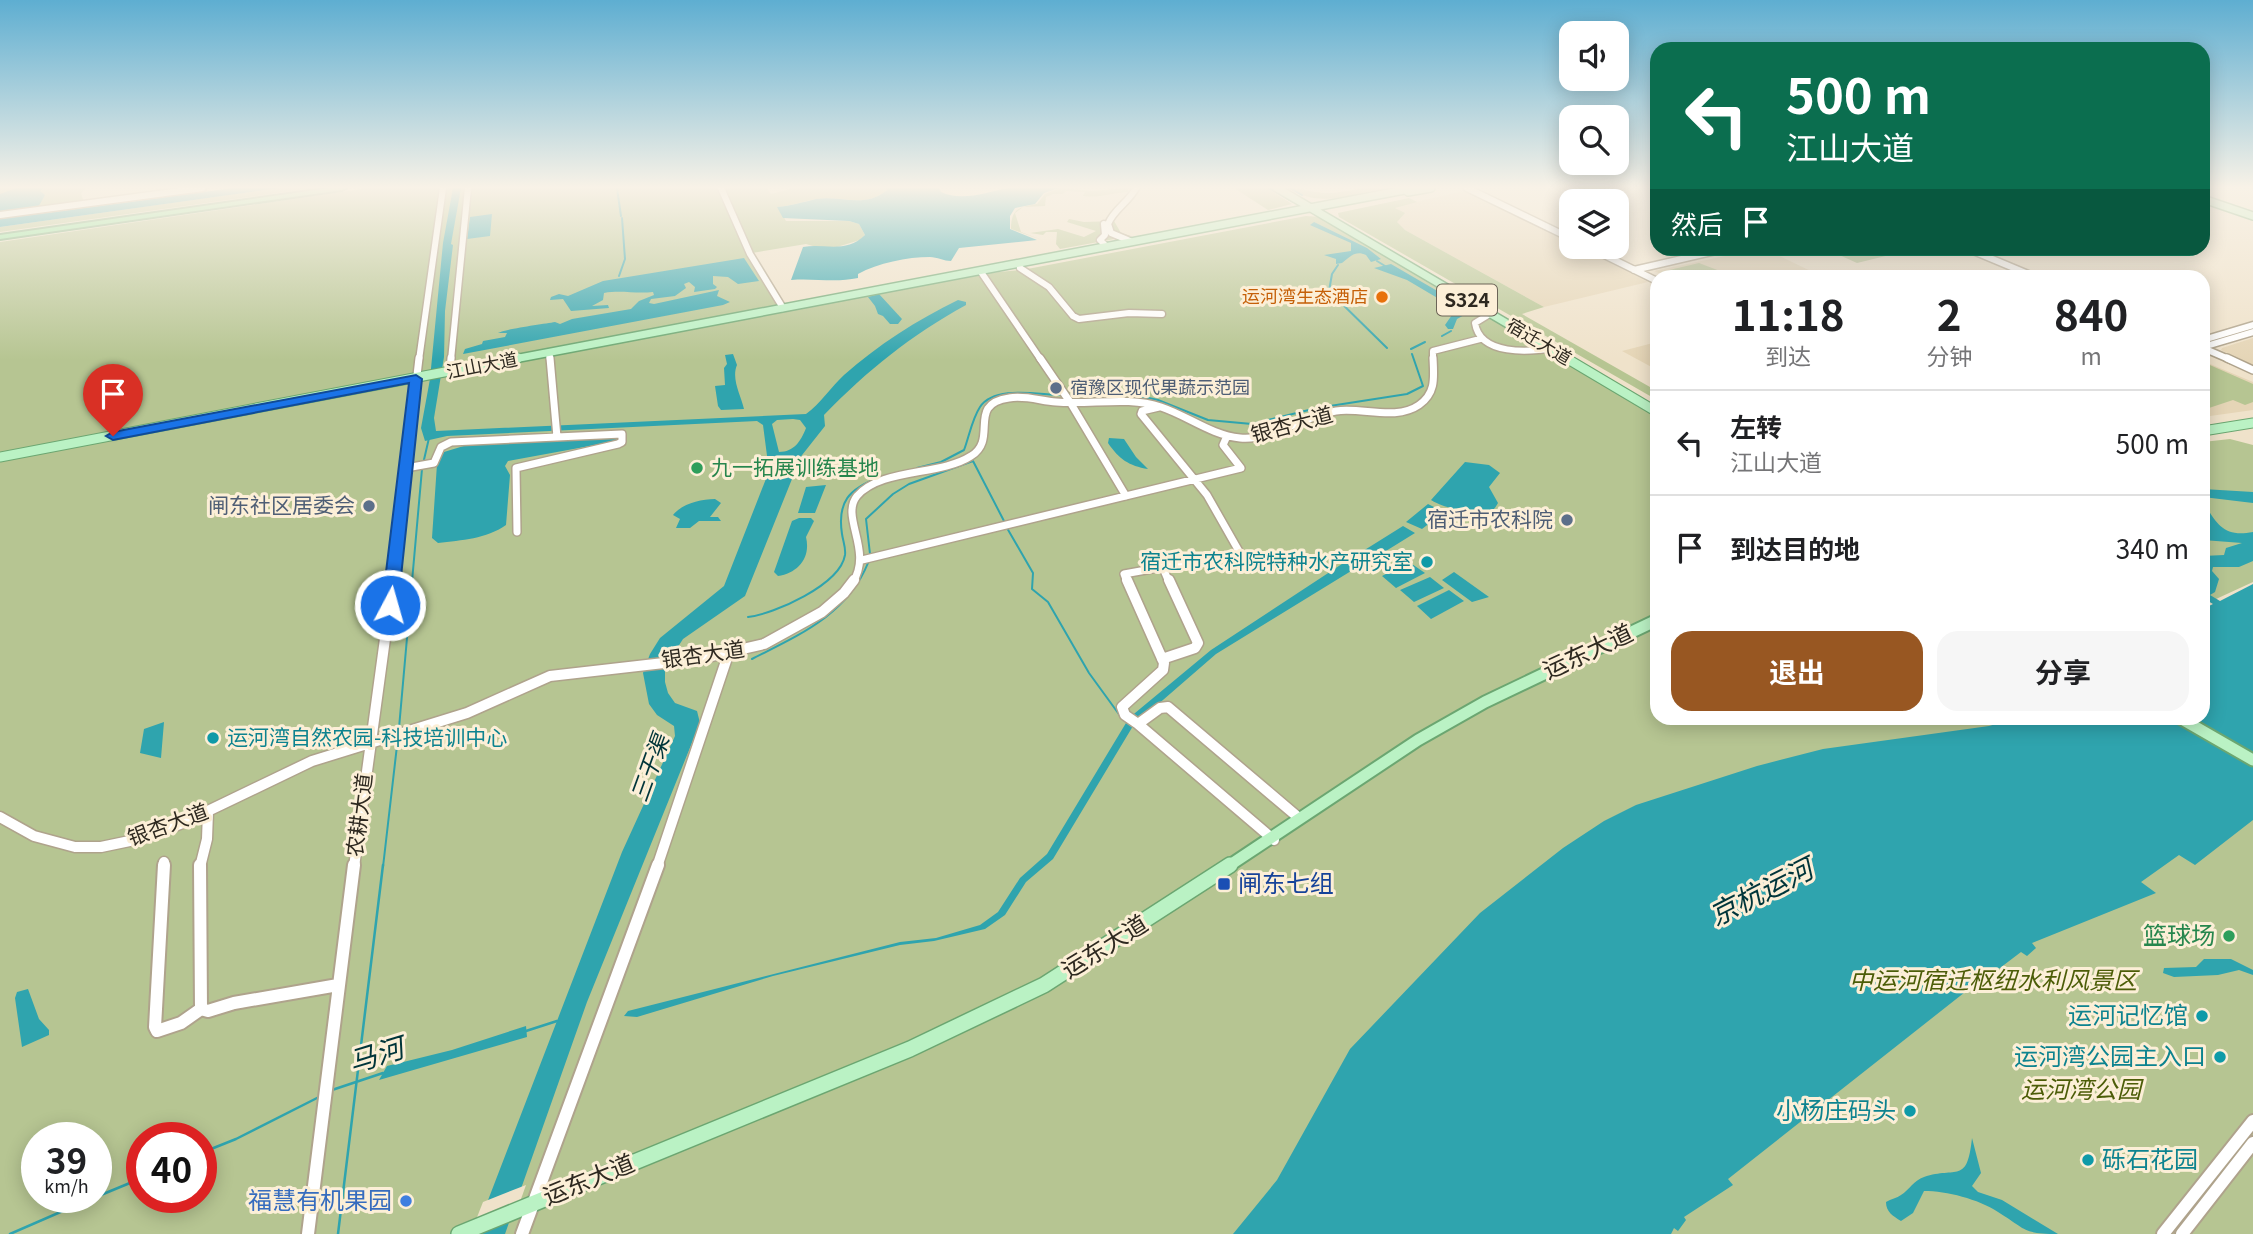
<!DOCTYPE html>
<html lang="zh">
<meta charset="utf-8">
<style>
:root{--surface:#fff;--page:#f6f6f6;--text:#202124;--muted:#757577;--line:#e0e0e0;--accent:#985722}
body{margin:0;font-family:Georgia,"Noto Sans SC",serif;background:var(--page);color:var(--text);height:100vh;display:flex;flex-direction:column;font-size:26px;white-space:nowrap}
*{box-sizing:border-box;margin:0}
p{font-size:23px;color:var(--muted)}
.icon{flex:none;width:38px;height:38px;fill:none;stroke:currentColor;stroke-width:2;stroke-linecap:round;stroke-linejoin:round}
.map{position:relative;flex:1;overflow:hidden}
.details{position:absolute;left:1650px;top:270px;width:560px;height:455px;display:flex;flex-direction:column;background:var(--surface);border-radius:21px;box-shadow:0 4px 18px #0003}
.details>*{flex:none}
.guide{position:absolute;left:1650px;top:42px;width:560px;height:214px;border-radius:21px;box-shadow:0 4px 18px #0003;background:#0b6e4f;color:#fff;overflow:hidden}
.tools{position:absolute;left:1559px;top:21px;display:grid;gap:14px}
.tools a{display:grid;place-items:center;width:70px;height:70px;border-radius:14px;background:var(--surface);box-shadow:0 4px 18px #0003;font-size:35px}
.speed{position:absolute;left:21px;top:1122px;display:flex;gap:14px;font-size:35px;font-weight:700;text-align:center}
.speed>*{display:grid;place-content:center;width:91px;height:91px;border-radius:50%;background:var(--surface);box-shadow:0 4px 18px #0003;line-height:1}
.speed small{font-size:18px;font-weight:400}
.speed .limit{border:10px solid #d22;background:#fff;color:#111}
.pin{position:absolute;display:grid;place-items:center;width:60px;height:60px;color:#fff;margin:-72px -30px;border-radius:50% 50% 50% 0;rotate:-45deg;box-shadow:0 0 7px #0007}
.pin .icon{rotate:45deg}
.me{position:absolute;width:77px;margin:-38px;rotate:6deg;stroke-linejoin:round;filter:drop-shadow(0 0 5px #0008)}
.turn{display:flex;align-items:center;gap:24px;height:147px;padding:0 21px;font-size:32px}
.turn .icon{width:91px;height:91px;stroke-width:2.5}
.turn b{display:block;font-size:49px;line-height:60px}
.then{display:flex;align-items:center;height:66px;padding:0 21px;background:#0003;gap:14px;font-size:26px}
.eta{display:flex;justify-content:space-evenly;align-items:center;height:119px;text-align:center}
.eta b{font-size:42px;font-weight:700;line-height:49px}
.button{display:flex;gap:14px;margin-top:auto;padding:14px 21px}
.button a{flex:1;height:80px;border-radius:21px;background:var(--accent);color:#fff;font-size:28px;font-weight:700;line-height:80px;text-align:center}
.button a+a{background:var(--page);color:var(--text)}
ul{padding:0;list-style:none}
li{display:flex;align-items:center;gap:21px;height:105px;padding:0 21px;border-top:2px solid var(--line)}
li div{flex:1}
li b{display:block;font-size:26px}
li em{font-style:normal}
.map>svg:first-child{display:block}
</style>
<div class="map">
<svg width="2253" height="1234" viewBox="0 0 2253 1234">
<rect width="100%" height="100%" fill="#efe2ca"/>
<path fill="#e5d5b6" d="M1468,190L1571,243L1572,247H1579L1648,282L1544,307L1405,230L1397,223L1394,207Z
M1763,248L1821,276H1666L1654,271Z
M2253,338V366L2221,350L2222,348Z
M1657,342V370L1622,351Z
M2203,361L2253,382V410L2203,417Z"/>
<path fill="#b6c592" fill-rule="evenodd" d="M0,188H86L81,193L84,203L0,215Z
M278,188H313L0,232V227Z
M368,188H766L771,194L794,188H886L887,190C865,209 842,195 817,199C803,201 792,206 778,207L786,221H849L859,224L865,235L860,240L837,247L823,249L806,244L752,253L785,309L966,275L1022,270L1306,216L1322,217L1657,416V718H2167L2253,768V1234H0V242ZM37,1138H96V1197H37ZM142,1138H201V1197H142Z
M1060,188L1092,191L1128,188V192C1113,193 1098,198 1083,196L1085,192L1066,191L1063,194H1053L1046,197L1045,206L1023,207L1015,213L1021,232L1042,240L1011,229C1011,209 1019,207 1037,204L1045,194Z
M1234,188H1267L1292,204L1268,210Z
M1287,188C1303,188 1316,194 1332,193C1349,192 1365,185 1382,189C1346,195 1321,208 1287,188Z
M1409,198L1417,202L1395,208L1405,213L1397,222L1405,230L1544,307L1522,314L1657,391V400L1339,217L1338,213Z
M1069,219L1084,222L1114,221L1121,233L1131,236L1060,249L1056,244L1057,232H1046L1043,235L1030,233L1058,229L1084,237L1096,231L1067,222Z
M1826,249H1914L1857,263Z
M1699,263L1733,276H1670L1661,272Z
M2203,362L2253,384V402L2245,405L2233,400L2203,410Z
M2230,439L2253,445V582L2203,605V442Z"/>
<path fill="#2fa4ae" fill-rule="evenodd" d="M16,188H44L40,191L45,195L36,211L46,213L233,188H279L0,227V194Z
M453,188H461L451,244L453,245L445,311L444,357L434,418L436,431L806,414C820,404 831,387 844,375C878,345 917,320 958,300L966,302V305C910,336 869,369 824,415L825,426L795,464L791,471L792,479L745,596L683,639L665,667V682L668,693L675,703L697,711L700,723L587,1002L505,1234H475L622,852L675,736L674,726L657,715L649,704L643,673L650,654L660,638L724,586L769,471L763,425L757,421L447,436L425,441L421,428L430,379L443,243ZM793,419L800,420L806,428C801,441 794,452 779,452L772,424L777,420Z
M886,188H939L941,192C962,202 987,192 1008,188C1024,185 1042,188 1059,188L1044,193L1035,204L1015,208L1010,216V229L1037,240L959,248L951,261C944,261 937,257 930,257C907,257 878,263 858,274V278C835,283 814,278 791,280L803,247C824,243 846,254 865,235L859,224L849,221L783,218L777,207C791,206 803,202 816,199C841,195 865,209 887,190Z
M492,214L490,236L467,239L470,217Z
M1314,222L1367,248L1381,259L1371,262L1366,255C1355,250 1350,257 1342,263L1336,264V259L1324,255L1351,251V243L1310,225Z
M744,258L759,281L738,284L728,277L713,276V284L717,287L715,289L694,292L695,287L689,282L684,284L686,288L675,296L651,299L649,303L654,304L719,290L717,296L730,302L723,305L463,354L465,349L482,344L483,341L505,337L507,333H498C505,329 544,324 555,322L560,324L572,319L631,309L639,301L654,295L653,292C636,294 621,290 604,293L603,300L592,306L608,305L609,308L571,311L563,299L550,300L551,297L559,294L568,296L603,281Z
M1391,264L1458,303L1468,313L1457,319L1453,329H1448L1445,325L1454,312L1451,306L1407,280L1374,268Z
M879,294L902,319L898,324H890L883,316L878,314L875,306L868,297Z
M733,354L737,365C731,379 741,395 744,409L721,410L718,406L715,386L725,385L724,368L727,364L725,355Z
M616,437L617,441L508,461L505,466L510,475L506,525C486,539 462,540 438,543L432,538L437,464L444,452L467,445L500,442Z
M1109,438L1124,439L1136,457L1148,469C1129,466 1119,459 1108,443Z
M1465,462L1489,465L1500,473L1489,487L1498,503C1491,516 1477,524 1463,515C1457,511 1461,510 1453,509C1445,506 1439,505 1431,500Z
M826,485L815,513H798L806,487Z
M2203,489L2253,492V503L2203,497Z
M715,499L721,503L710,517H718L721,521H699L690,528H676L680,519L673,515C682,504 700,499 715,499Z
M2203,501C2216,523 2223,538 2253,532V561L2239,567H2213L2212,571L2219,579L2215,592L2210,595L2220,601L2253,584V820L2195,865L2179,855L2141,882L2156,893L2032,943L2036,948L2027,956L2021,952L1996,971L1993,970L1728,1179L1733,1185L1684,1217L1686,1220L1678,1231L1674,1228L1671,1234H1233L1277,1180L1350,1049L1480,913L1563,848L1604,821L1636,805L1757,766L1823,749L1989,726L2017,718H2203V609L2213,604L2203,598V556L2224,555L2226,548L2242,543L2203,540Z
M1428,504L1444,512L1422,529L1406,522Z
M799,518H811L814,521L806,537C811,558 798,573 778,576L774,572L792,521Z
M1403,526L1415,533L1373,559L1363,551Z
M1348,560L1356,568L1216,654L1133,726L1053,859L1026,882L1005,915L985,929L934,941L900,945L773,976L637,1017L624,1016L628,1011L900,942L936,938L980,925L998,912L1020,878L1047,854L1129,718L1211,650Z
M1409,562L1425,573L1396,588L1382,576Z
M1454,572L1489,597L1472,602L1442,580Z
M1430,577L1444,588L1414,602L1400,590Z
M1449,590L1464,601L1431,619L1417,606Z
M164,722L161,758L140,753L144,729Z
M2204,959H2231L2253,970V975L2239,970L2218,975L2174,977L2163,973L2164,968L2196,967Z
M28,989L39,1019L49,1030V1035L22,1047L15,998L17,992Z
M526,1026L527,1037L379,1080L387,1066L452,1050Z
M1972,1138L1981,1173L1972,1186L1978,1192L2002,1200L2058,1234C2022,1234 2026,1229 1998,1212C1978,1199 1947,1191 1924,1191L1913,1213L1901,1221C1893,1216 1886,1212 1886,1202C1891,1199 1897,1198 1901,1195C1909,1190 1914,1180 1924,1177C1957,1166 1967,1185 1972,1138Z"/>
<path fill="#efe2ca" d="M526,1185L516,1213L472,1230L483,1202Z"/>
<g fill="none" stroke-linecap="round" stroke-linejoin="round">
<path stroke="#2fa4ae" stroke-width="2" d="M617,188L621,216
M1269,188L1293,202
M1290,188L1302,195
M1377,261L1385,266
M1338,265L1332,274L1329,291L1387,348
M619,276L625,259L622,218
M1442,336L1451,331
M1411,349L1425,342
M1067,395L1130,394L1158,400L1208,420L1252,424L1317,408L1407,394L1423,386L1412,354
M973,461L1004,521
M423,464L429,438
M917,468L941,462L964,450C969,437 972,419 980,407C995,385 1039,395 1061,395
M1007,528L1033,573L1032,589L1048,602L1089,673L1121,717
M870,554L866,519L893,494L909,484L973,461
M748,617C774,614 840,585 845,555C846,548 843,541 842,534C837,502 849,489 878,478
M752,659C799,635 847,615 868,563
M399,728L422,469
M383,867L398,737"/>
<path stroke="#2fa4ae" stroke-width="2.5" d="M526,1031L557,1021
M332,1090L383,1073
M201,1153L236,1139L321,1096
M96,1197L142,1178
M10,1234L95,1197
M338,1234L383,865"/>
<g stroke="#afa38c" stroke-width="9">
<path id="minor-far3" d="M721,188L750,254L783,308
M1467,188L1572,239
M0,215L203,188
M1104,224L1105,235L1100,240L1106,246
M1130,241L1111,233L1108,224C1114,209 1129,202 1136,188
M1588,247L1657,281
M1966,248L2033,276
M1020,268L1049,287L1073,316L1079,319L1129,313L1162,314
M1634,270L1729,248
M981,272L1041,360
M1493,312L1475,323C1480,356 1529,352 1554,348
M2203,340L2253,325
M2203,347L2253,332
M2203,348L2231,360
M549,353L550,360
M419,360L443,188
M451,360L468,188
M1433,360V351L1480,339"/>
</g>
<g stroke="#afa38c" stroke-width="10">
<path id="minor-far2" d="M550,358L557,437
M1040,358L1070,402L1126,496
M2227,358L2253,370
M450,372L451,358
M406,468L434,463L441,447L451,442L622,434V442L618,444L516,468L517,532
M862,560L1241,468L1223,445L1227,436
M1163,568L1169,582
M393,582L419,358
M853,582C873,550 840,517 857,496C881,468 940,476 971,456C999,439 966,404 1009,398C1025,395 1041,401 1056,402C1092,405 1127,396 1161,407C1188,416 1211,435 1240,438C1273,441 1303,416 1336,411C1362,407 1396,421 1419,405C1436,393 1434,378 1433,358
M1127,582L1124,574L1240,553L1207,495L1141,414L1142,411L1159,407"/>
</g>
<g stroke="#afa38c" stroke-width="13">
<path id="minor-far1" d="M1127,580L1164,663L1163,670L1122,707L1125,715L1138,724
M1162,659L1195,648L1198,643L1169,580
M0,817L34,836L75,847H101L144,838L185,822L312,761L467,713L550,676L699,659L764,644L822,612L844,593L854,580
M1274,840L1138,724L1160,708L1168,707L1299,818
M164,867V862
M200,867L207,839L208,812
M354,867L393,580
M657,867L728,655"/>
</g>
<g stroke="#afa38c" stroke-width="16">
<path id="minor" d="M164,865L155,1027L157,1031L181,1023L201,1009
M200,865L201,1009L208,1011L234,1003L338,985
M308,1234L354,865
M522,1234L658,865
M2163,1234L2253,1121
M2182,1234L2253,1143"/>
</g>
<g stroke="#6ba671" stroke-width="10">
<path id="major-far3" d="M1277,188L1569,360
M1408,192L1431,188
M2203,199L2253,216
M509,360L1415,188"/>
</g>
<g stroke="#6ba671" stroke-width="11">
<path id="major-far2" d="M1566,358L1657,412
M2203,431L2253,423
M0,457L518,358"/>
</g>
<g stroke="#6ba671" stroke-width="15">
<path id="major-far1" d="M2180,718L2253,760
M1227,867L1418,740L1485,702L1657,620"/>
</g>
<g stroke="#6ba671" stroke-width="18">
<path id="major" d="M459,1234L910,1049L1044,985L1230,865"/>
</g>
<g stroke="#6ba671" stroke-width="4">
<path id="highway" d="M330,188H346L342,190L0,239V235Z"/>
</g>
<use href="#minor-far3" stroke="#fff" stroke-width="6"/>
<use href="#minor-far2" stroke="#fff" stroke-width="7"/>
<use href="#minor-far1" stroke="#fff" stroke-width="10"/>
<use href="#minor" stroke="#fff" stroke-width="12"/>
<use href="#major-far3" stroke="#baf2c4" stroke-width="7"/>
<use href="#major-far2" stroke="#baf2c4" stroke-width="9"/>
<use href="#major-far1" stroke="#baf2c4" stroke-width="11"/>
<use href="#major" stroke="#baf2c4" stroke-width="15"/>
<use href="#highway" fill="#8ce99c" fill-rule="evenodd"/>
</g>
<linearGradient id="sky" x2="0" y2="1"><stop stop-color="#5eaed1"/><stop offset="0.52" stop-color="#f8f2e7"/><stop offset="1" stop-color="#f8f2e7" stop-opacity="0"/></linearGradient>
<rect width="2253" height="360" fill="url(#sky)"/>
<path fill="#1a73e8" stroke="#114b97" stroke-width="2" d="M416,375L422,379L398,605L390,610L382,605L409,383L113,440L106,436L113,432Z"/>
<circle fill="#e8710a" stroke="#fcefd7" stroke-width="2.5" cx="1382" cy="297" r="7"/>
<g fill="#5c6f8a" stroke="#fcefd7" stroke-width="2.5">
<circle cx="1056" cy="388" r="7"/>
<circle cx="369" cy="506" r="7"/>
<circle cx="1567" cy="520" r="7"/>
</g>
<g fill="#2e9e5b" stroke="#fcefd7" stroke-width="2.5">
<circle cx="697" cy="468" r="7"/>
<circle cx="2229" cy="936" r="7"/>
</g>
<g fill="#0f9aa8" stroke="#fcefd7" stroke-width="2.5">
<circle cx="1427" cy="562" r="7"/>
<circle cx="213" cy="738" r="7"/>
<circle cx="2202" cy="1016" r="7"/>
<circle cx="2220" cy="1057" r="7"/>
<circle cx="1910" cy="1111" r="7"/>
<circle cx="2088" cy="1160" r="7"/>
</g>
<rect fill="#1a4fb4" stroke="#fcefd7" stroke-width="2.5" x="1217" y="877" width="14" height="14" rx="3.5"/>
<circle fill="#3f7fe0" stroke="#fcefd7" stroke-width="2.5" cx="406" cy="1201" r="7"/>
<g text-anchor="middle" stroke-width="6" stroke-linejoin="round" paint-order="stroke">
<g font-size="18" fill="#c56008" stroke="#fcefd7" text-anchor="end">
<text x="1368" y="303">运河湾生态酒店</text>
</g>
<g font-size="18" fill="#2e2920" stroke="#fcefd7">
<text transform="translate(1539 342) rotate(31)" y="6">宿迁大道</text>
<text transform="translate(482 366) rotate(-11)" y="6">江山大道</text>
</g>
<g font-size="18" fill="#4e5e75" stroke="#fcefd7" text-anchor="start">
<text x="1070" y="394">宿豫区现代果蔬示范园</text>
</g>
<rect fill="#fcefd7" stroke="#6c6457" stroke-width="2" x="1437" y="284.5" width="60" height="31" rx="5"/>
<g font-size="19" font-weight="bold" fill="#2e2920">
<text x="1467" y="307">S324</text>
</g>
<g font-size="21" fill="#2e2920" stroke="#fcefd7">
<text transform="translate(1292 425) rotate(-15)" y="7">银杏大道</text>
<text transform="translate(703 655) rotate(-8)" y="7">银杏大道</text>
<text transform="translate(360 815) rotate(-83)" y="7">农耕大道</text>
<text transform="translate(168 825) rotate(-20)" y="7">银杏大道</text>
</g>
<g font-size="21" fill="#27864d" stroke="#fcefd7" text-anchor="start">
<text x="711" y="475">九一拓展训练基地</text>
</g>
<g font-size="21" fill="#4e5e75" stroke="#fcefd7" text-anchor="end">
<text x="355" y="513">闸东社区居委会</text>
<text x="1553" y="527">宿迁市农科院</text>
</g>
<g font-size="21" fill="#0d838f" stroke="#fcefd7" text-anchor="end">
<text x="1413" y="569">宿迁市农科院特种水产研究室</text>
<text x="227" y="745" text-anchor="start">运河湾自然农园-科技培训中心</text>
</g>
<g font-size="23" font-style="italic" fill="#00353a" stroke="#fcefd7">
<text transform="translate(650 768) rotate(-70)" y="8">三干渠</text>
</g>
<g font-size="24" fill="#2e2920" stroke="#fcefd7">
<text transform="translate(1588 652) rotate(-25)" y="8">运东大道</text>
<text transform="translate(1105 947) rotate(-32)" y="8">运东大道</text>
<text transform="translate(589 1180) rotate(-22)" y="8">运东大道</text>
</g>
<g font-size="24" fill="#164399" stroke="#fcefd7" text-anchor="start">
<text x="1238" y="892">闸东七组</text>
</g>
<g font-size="24" fill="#27864d" stroke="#fcefd7" text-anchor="end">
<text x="2215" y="944">篮球场</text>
</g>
<g font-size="24" font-style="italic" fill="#4c5d08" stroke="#fcefd7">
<text x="1993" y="989">中运河宿迁枢纽水利风景区</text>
<text x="2081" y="1098">运河湾公园</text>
</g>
<g font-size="24" fill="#0d838f" stroke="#fcefd7" text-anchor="end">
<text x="2188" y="1024">运河记忆馆</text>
<text x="2206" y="1065">运河湾公园主入口</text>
<text x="1896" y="1119">小杨庄码头</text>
<text x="2102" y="1168" text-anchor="start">砾石花园</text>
</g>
<g font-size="24" fill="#366cbe" stroke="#fcefd7" text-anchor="end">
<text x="392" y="1209">福慧有机果园</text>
</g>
<g font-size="28" font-style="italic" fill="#00353a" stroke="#fcefd7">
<text transform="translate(1761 892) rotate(-27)" y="10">京杭运河</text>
<text transform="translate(376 1055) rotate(-17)" y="10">马河</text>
</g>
</g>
</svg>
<div class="tools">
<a><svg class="icon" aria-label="sound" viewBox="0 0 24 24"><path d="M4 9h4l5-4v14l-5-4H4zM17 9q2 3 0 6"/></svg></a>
<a><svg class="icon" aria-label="search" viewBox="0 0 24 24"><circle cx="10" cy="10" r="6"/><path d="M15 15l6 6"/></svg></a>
<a><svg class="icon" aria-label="layers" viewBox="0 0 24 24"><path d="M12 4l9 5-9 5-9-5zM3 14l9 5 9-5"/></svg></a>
</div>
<div class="speed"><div>39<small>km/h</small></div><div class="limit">40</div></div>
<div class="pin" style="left:113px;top:436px;background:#d93025"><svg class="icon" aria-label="arrive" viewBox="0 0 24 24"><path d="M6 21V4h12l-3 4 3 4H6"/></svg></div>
<svg class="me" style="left:390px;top:605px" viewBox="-20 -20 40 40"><circle r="17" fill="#1a73e8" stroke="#fff" stroke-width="3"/><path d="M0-11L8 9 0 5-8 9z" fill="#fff"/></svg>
<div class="guide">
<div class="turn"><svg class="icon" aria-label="left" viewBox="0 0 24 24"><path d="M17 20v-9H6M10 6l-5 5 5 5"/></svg><div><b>500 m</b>江山大道</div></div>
<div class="then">然后<svg class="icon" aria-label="arrive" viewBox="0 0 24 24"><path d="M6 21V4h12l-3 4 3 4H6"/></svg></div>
</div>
<section class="details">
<div class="eta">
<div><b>11:18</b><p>到达</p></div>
<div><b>2</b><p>分钟</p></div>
<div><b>840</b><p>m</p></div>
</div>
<ul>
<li><svg class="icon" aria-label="left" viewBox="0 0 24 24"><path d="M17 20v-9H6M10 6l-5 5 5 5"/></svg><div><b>左转</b><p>江山大道</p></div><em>500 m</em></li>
<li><svg class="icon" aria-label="arrive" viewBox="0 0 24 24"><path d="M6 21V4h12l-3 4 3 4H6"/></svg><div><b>到达目的地</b></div><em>340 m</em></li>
</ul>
<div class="button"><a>退出</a><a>分享</a></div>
</section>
</div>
